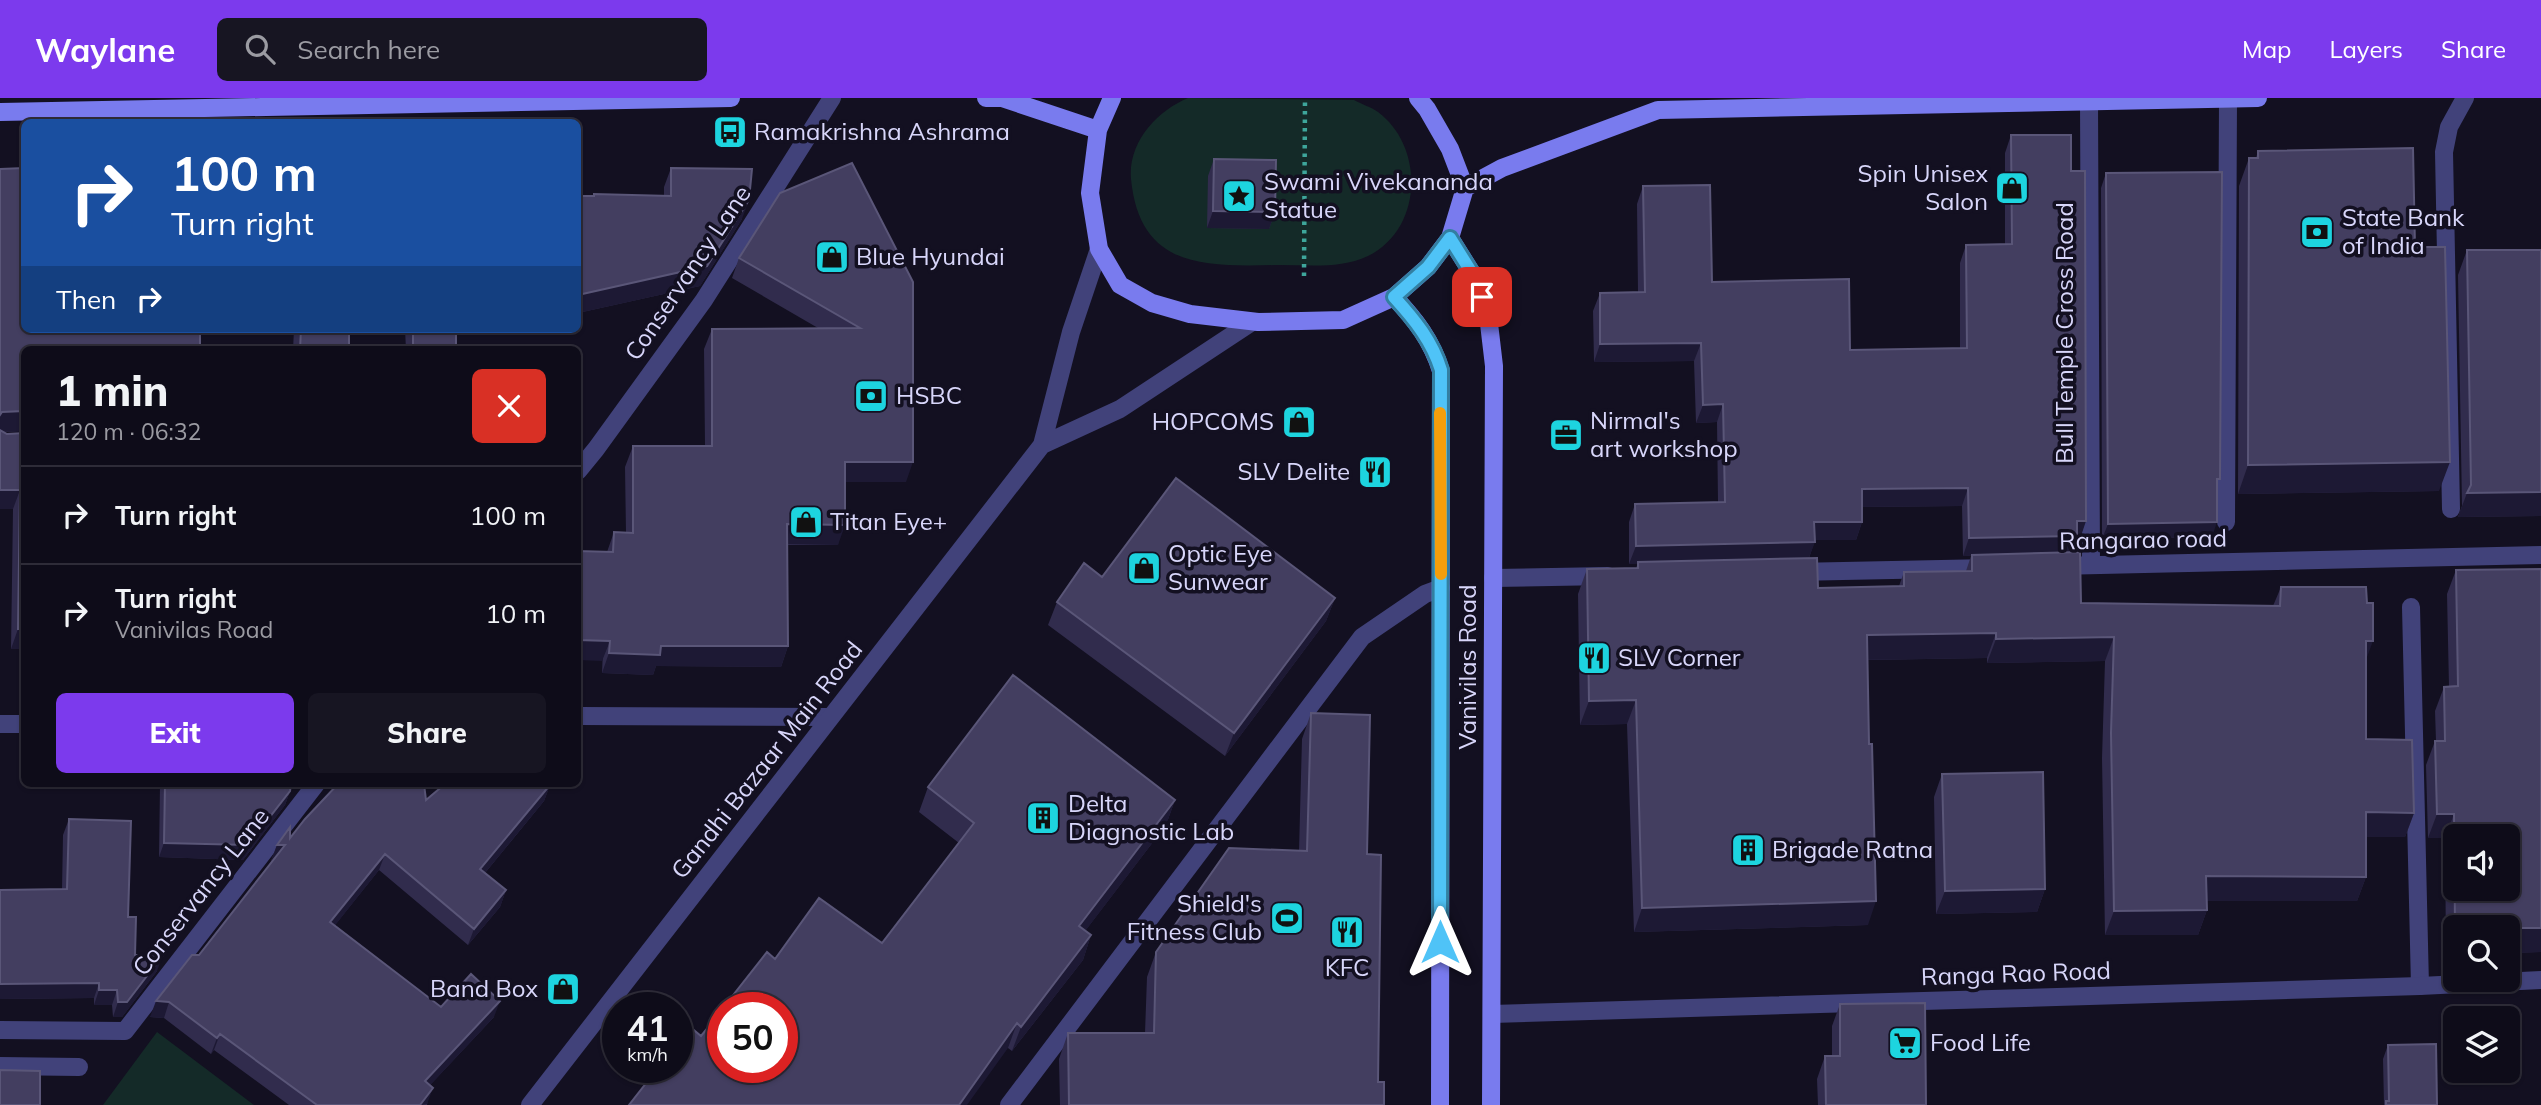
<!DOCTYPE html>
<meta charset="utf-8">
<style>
:root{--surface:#0e0c19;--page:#171522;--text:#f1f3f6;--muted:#9b9ba2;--line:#2e2c38;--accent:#7c3aed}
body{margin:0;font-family:Mulish,sans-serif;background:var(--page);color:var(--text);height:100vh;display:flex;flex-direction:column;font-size:26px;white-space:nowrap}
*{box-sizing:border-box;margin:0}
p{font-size:23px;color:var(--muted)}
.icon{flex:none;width:38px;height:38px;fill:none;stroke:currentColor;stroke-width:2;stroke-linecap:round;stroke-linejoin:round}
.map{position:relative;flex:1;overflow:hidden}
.drawer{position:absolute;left:21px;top:248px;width:560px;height:441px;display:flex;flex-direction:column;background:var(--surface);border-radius:10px;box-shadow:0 2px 5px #0004,0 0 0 2px var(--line)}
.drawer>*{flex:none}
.guide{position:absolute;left:21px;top:21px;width:560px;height:214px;border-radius:10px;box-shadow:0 2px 5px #0004,0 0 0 2px var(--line);background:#1a4fa0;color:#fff;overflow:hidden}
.tools{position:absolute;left:2443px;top:726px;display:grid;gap:14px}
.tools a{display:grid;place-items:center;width:77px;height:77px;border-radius:10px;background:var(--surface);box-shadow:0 2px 5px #0004,0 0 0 2px var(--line);font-size:35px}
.speed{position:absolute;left:602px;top:894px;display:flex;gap:14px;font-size:35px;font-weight:700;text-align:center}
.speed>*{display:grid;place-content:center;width:91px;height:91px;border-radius:50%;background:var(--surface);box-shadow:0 2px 5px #0004,0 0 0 2px var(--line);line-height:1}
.speed small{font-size:18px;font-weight:400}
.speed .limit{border:10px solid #d22;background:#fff;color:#111}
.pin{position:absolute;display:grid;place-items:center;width:60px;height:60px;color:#fff;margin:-30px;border-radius:14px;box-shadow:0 4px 10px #0006}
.me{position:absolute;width:77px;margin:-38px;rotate:0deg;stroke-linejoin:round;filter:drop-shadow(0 0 5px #0008)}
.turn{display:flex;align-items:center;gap:24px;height:147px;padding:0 35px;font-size:32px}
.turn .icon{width:91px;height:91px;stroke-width:2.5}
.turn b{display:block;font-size:49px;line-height:60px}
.then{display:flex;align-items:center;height:66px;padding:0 35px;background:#0003;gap:14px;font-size:26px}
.round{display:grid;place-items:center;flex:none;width:74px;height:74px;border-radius:10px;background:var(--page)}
.summary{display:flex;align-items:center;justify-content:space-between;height:119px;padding:0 35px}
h1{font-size:42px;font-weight:800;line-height:52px}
.action{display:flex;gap:14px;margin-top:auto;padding:14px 35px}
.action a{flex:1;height:80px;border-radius:10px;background:var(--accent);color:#fff;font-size:28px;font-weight:800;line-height:80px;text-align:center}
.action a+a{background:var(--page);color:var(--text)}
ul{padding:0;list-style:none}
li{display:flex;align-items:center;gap:21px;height:98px;padding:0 35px;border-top:2px solid var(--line)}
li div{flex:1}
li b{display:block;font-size:26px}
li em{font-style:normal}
header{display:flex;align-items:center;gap:42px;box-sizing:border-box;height:98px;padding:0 35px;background:var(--accent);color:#fff}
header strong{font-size:33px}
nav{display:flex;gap:38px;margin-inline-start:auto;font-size:24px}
.search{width:490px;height:63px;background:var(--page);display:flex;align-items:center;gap:18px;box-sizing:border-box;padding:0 24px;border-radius:10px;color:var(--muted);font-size:26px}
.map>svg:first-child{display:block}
</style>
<header>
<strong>Waylane</strong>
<div class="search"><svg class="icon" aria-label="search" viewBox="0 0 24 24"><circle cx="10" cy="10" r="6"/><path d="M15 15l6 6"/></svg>Search here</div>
<nav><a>Map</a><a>Layers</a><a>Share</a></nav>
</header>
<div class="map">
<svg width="2541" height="1007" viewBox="0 0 2541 1007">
<rect width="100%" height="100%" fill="#131021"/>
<path fill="#142a28" d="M1188,0L1354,2C1361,6 1371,9 1378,14C1425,49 1423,131 1368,158C1340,171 1310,167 1279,167C1208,168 1140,173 1131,81C1128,44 1157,13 1188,0Z
M157,934L254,1007H103Z"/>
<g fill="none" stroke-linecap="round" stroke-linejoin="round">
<path stroke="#3ea69b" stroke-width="4.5" stroke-dasharray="3.5 5" stroke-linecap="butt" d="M1304,178L1305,0"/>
<path stroke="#41427a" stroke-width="18" d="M2451,411L2444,54L2449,29L2465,0
M2226,424L2228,1
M2411,509L2420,888
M0,968L79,969"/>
<path stroke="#41427a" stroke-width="18" d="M2089,3L2091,467
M578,373L596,351L704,202L832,0
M2056,468L2541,457
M1794,474L1990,470
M1493,480L1608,478
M578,618L830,619
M0,626H24
M0,932L125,933L316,686
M1009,1007L1362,539L1425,496L1441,490"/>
<path stroke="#41427a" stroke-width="18" d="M1042,347L1120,311L1252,224
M1492,916L2420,888L2541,882
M530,1007L1042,347L1071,234L1099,151"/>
<path stroke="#797bee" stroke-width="18" d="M986,0H1002L1098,32
M1112,0L1098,32L1090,95L1099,151L1120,187L1152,205L1190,216L1258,224L1343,222L1394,199L1428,169L1450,140L1465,90L1450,51L1427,11L1418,0
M0,14L731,0
M1465,90L1502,70L1658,12L2258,0
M1450,140L1475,180L1488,217L1494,268L1491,1007
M1394,199C1415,221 1432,243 1441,273L1440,1007"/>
</g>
<path fill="#312c4d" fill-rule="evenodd" d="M2011,37L2071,73L2080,441H2076L2071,455L2081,505L2273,508L2281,489L2366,561V641L2414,715L2405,739H2366V779L2357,803H2207V812L2198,837H2105L2102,660L2105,563L1987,565V560L1868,562V827L1634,834L1627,626L1580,627L1578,496L1587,471L1636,470L1638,465L1629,466V424L1635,406L1718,404L1717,324L1696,325L1694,263L1594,264L1593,213L1600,195L1638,194L1637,106L1643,88L1712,184L1850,252L1960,251V165L1966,147L2005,146V55ZM1962,408L1963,458H1971L1966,473L1904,474L1899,488L1818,490L1809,460L1815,442H1856L1862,424V409Z
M2258,53L2415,149L2439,393L2238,396L2239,88L2249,60H2256Z
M1214,61L1275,114L1269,131L1207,130L1208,78Z
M852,65L906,384H845L838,447H787L788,548L781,569L656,568L653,577L602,575L607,454L614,434L626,435L625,369L633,348H705L704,251L712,231L818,230L732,180L739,160Z
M671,70L742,121L700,188L578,215V98H593L594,96L664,98V89Z
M0,71L24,252V333L3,334L7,336L24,335V551H11L13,411H0Z
M2106,75L2217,390L2212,439L2102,441L2101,90Z
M2467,152L2541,418L2458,419L2462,408L2458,177Z
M294,231H349V252H293Z
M405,231H508L497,234L456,233V252H406Z
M2456,472L2541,854L2508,855V830L2455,856H2446L2445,740H2428L2426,667L2435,643H2436L2435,613L2444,589H2449L2447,496Z
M1102,479L1335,500L1326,523L1225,658L1048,527L1057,504Z
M1311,615L1367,756L1378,984L1384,1007H1060L1059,961L1068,935H1145L1147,879L1156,854L1299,753L1302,641Z
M1942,676L2045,791L2037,814L1936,816L1934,699Z
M160,686H291L290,693L285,707L243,762L159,759Z
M550,687L544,703L485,775L506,792L500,809L468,847L379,772L335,827L441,909L494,919L430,987L427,1007H289L214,952L211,956L164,920L150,919L272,763H271L277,747L290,740L426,702Z
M928,689L1175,702L1166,727L1085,833L1091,837L1083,862L1012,953L1008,950L701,938L775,861L882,845L959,745L919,714Z
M69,721L128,819L135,857L157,873L122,919H113L112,907H94V900L0,901V792L62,791L63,737Z
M1840,906L1926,1007H1818L1817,981L1825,958H1832V928Z
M2388,947L2437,1007H2384L2383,961Z"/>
<path fill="#1d1934" d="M749,102L742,121L700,188L578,215V197Z
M1213,113L1275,114L1269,131L1207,130Z
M450,231H508L497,234L450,233Z
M1701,245L1694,263L1594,264L1600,246Z
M1723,306L1717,324L1696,325L1703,307Z
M24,313V333L0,334V317L2,314Z
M845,364H913L906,384H838Z
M2450,364L2439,393L2238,396L2248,367Z
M1968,390L1962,408L1855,409L1862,391Z
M0,392H20L13,411H0Z
M2541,394V418L2458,419L2467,395Z
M2077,423H2086L2080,441H2076L2071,456L1963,458L1969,440Z
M1814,424H1862L1856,442H1808Z
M2217,424L2212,439L2102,441L2108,426Z
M787,426L845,427L838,447L780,446Z
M1815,444L1808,462L1629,466L1636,448Z
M1335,500L1326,523L1225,658L1234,635Z
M18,531H24V551H11Z
M1996,535L1987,560L1858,562L1867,537Z
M2114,539L2105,563L1987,565L1996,541Z
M578,542L610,543L602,563L578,562Z
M2366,543H2373L2364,567Z
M661,548H788L781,569L656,568L653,577L602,575L609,555Z
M1636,602L1627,626L1580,627L1589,603Z
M550,687L544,703L475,787L480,771Z
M290,693L285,707L243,762L159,759L164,745Z
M1175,702L1166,727L1070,853L1079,828Z
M2366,714L2414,715L2405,739H2357Z
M2437,716H2454L2445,740H2428Z
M277,747H285L279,763H271Z
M385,756L379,772L325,840L330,824Z
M2206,778L2366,779L2357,803H2197Z
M2045,791L2037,814L1936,816L1945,793Z
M506,792L500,809L468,847L474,831Z
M1876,803L1868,827L1634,834L1642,810Z
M2207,812L2198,837H2105L2114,813Z
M2541,830V854L2508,855V831Z
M2455,831V856H2446Z
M1091,837L1083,862L1012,953L1021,929Z
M163,857L157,873L122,919H113L118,904Z
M99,885L94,900L0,901V886Z
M99,892H117L112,907H94Z
M156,903L169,904L164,920L150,919Z
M500,903L494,919L419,999L425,983Z
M1017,925L1008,950L967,1007H959Z
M220,936L214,952L211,956L217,940Z
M433,990L427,1006L420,1007Z"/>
<path fill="#433e60" stroke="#5a5678" stroke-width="2" fill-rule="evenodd" d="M2011,37H2071V73H2085L2086,423H2077V438L1969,440L1968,390L1862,391V424H1814L1815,444L1636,448L1635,406L1725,404L1723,306L1703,307L1701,245L1600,246V195L1645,194L1643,88L1710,87L1712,184L1849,181L1850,252L1967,250L1966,147L2012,146Z
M2413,50L2415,149H2445L2450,364L2248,367L2249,60H2258V53Z
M1214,61L1276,62L1275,114L1213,113Z
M852,65L913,184V364H845V427L787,426L788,548H661L660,557L609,555L610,543L578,542V453L613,454L614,434L633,435V348H712V231L860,230L739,160L780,95Z
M24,70V231H200V252H24V313L2,314L0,317V71Z
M671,70L752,71L749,102L707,168L578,197V98H594V96L671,98Z
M2222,74L2220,381H2217V424L2108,426L2106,75Z
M2467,152H2541V394L2467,395L2471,387Z
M301,231H349V252H300Z
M413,231H456V252H413Z
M0,332L7,336L24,335V531H18L20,392H0Z
M1176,380L1335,500L1234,635L1057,504L1084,465L1102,479Z
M2080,454L2081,505L2280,508L2281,489H2366L2367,505H2373V543H2366V641L2412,642L2414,715L2366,714V779L2206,778L2207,812L2114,813L2111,635L2114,539L1996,541V535L1867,537L1869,646H1872L1876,803L1642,810L1636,602L1589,603L1587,471L1638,470V464L1817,460L1818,490L1904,488V474L1972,473V457Z
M2541,471V830H2455V831L2454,716H2437L2435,643H2445L2444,589L2458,588L2456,472ZM2455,738H2508V791H2455Z
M1013,577L1175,702L1079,828L1091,837L1021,929L1017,925L959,1007H629L658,970H677V944L689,928L701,938L723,911V970H782V910H723L767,854L775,861L819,800L882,845L974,725L928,689Z
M1311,615L1370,617L1367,756L1381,757L1378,984H1384V1007H1069L1068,935H1154L1156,854L1229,750L1307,753Z
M2043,674L2045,791L1945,793L1942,676Z
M165,686H291L290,693L248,747L164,745Z
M338,686H424L426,702L445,686H549L550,687L480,771L506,792L474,831L385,756L330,824L441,909L471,876L500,903L425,983L433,990L420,1007H317L220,936L217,940L169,904L156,903L192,857H199L285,747H277L290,729V740L305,721Z
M69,721L131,723L128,819H136L135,857H163L127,904H118L117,892H99V885L0,886V792L67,791Z
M1925,905L1926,1007H1826L1825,958H1840V906Z
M2436,946L2437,1007H2386V1003H2389L2388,947Z
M0,972L40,973V1007H0Z"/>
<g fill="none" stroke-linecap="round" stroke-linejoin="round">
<g stroke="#337fa1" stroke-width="18">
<path id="route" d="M1440,844L1441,272C1432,243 1415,222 1394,199L1428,169L1450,140L1475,180L1482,199"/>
</g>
<use href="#route" stroke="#4fc3f7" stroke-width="12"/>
<path stroke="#f59e0b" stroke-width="12" d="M1440,315L1441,476"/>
</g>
<defs>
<g id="bus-square" transform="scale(1.75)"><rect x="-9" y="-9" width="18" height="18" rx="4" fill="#1dd4df" stroke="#131021"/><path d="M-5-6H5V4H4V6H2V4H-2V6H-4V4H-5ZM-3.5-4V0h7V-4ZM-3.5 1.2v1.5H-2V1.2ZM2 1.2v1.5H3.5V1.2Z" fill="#111"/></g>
<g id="shop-square" transform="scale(1.75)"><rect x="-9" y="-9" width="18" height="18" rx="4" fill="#1dd4df" stroke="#131021"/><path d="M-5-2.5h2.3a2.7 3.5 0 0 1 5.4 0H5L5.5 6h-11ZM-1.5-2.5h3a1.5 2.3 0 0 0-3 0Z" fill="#111"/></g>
<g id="sight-square" transform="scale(1.75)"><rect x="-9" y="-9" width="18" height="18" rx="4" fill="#1dd4df" stroke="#131021"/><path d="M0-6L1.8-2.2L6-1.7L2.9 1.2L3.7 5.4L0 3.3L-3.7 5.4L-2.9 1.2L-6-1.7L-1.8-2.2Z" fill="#111"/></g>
<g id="bank-square" transform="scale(1.75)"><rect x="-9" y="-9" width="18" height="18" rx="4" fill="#1dd4df" stroke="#131021"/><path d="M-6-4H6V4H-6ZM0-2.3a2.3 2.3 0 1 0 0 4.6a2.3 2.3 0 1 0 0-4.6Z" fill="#111"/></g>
<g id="office-square" transform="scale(1.75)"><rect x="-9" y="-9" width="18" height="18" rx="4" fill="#1dd4df" stroke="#131021"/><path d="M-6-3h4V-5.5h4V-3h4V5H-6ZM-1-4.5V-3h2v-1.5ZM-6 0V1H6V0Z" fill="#111"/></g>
<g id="restaurant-square" transform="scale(1.75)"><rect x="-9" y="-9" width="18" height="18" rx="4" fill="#1dd4df" stroke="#131021"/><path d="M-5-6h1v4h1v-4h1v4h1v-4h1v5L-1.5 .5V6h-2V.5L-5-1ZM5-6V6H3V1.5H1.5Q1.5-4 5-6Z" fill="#111"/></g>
<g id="building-square" transform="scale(1.75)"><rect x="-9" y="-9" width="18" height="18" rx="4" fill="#1dd4df" stroke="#131021"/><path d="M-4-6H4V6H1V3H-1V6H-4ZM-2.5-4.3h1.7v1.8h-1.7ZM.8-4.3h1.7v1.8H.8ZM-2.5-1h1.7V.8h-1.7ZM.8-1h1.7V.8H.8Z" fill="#111"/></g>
<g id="stadium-square" transform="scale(1.75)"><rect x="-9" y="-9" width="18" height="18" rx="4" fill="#1dd4df" stroke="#131021"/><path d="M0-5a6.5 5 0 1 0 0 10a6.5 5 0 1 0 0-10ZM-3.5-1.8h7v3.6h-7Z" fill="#111"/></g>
<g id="supermarket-square" transform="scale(1.75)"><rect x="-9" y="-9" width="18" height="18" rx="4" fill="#1dd4df" stroke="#131021"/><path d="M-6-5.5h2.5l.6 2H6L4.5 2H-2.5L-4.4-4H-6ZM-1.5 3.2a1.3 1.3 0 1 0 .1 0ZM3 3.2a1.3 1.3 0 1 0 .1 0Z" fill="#111"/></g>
</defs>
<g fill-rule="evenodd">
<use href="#bus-square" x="730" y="34"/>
<use href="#shop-square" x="2012" y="90"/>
<use href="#sight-square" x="1239" y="98"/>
<use href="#bank-square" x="2317" y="134"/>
<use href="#shop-square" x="832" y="159"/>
<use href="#bank-square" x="871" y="298"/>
<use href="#shop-square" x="1299" y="324"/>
<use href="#office-square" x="1566" y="337"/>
<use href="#restaurant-square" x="1375" y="374"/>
<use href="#shop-square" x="806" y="424"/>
<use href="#shop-square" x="1144" y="470"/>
<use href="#restaurant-square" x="1594" y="560"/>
<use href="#building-square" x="1043" y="720"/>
<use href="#building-square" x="1748" y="752"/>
<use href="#stadium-square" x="1287" y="820"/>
<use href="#restaurant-square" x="1347" y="834"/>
<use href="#shop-square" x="563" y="891"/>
<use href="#supermarket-square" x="1905" y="945"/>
</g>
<g text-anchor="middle" stroke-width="7" stroke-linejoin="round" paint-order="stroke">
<g font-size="24" fill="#d8d6fa" stroke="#131021" text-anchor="start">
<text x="754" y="42">Ramakrishna Ashrama</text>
<text x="1988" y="84" text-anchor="end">Spin Unisex<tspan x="1988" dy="28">Salon</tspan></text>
<text x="1264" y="92">Swami Vivekananda<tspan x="1264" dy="28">Statue</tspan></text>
<text x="2342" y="128">State Bank<tspan x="2342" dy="28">of India</tspan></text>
<text x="856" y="167">Blue Hyundai</text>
<text x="896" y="306">HSBC</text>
<text x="1590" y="331">Nirmal's<tspan x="1590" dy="28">art workshop</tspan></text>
<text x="1274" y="332" text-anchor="end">HOPCOMS</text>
<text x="1350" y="382" text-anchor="end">SLV Delite</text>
<text x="830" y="432">Titan Eye+</text>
<text x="1168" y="464">Optic Eye<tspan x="1168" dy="28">Sunwear</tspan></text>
<text x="1618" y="568">SLV Corner</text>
<text x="1068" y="714">Delta<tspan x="1068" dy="28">Diagnostic Lab</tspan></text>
<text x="1772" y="760">Brigade Ratna</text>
<text x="1262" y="814" text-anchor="end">Shield's<tspan x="1262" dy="28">Fitness Club</tspan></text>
<text x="1347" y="878" text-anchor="middle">KFC</text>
<text x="538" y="899" text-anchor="end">Band Box</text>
<text x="1930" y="953">Food Life</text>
</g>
<g font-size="24" fill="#d8d6fa" stroke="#131021">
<text transform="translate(688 175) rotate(-56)" y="8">Conservancy Lane</text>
<text transform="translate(2065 235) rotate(-90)" y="8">Bull Temple Cross Road</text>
<text transform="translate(2143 442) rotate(-1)" y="8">Rangarao road</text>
<text transform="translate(1468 569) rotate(-90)" y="8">Vanivilas Road</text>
<text transform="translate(767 662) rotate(-52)" y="8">Gandhi Bazaar Main Road</text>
<text transform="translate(201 794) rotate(-52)" y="8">Conservancy Lane</text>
<text transform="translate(2016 876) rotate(-2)" y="8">Ranga Rao Road</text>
</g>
</g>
</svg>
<div class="tools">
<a><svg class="icon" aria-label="sound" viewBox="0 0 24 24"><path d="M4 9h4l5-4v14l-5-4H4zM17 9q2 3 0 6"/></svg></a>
<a><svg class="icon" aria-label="search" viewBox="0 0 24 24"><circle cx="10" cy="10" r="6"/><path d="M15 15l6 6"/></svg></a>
<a><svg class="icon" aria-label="layers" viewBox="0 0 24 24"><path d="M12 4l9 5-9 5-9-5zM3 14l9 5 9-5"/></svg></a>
</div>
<div class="speed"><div>41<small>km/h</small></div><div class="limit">50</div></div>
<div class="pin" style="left:1482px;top:199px;background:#d93025"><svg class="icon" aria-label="arrive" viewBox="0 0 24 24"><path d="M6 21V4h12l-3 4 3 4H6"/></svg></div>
<svg class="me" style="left:1440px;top:844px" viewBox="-20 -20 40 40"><path d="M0-17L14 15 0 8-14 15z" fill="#4fc3f7" stroke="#fff" stroke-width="4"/></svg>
<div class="guide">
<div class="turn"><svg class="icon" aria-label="right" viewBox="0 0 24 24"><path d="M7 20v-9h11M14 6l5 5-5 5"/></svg><div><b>100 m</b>Turn right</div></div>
<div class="then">Then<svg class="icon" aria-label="right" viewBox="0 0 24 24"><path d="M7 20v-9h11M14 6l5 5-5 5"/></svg></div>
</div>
<section class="drawer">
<div class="summary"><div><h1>1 min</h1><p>120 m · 06:32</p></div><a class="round" style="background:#d93025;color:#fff"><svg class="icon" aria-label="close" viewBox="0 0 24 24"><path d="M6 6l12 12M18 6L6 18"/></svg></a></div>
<ul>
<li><svg class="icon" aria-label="right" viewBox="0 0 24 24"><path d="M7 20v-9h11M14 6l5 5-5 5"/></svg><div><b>Turn right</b></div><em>100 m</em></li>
<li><svg class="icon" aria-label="right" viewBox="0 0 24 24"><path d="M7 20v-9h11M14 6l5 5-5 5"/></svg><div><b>Turn right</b><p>Vanivilas Road</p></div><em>10 m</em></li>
</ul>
<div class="action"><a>Exit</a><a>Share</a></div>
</section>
</div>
